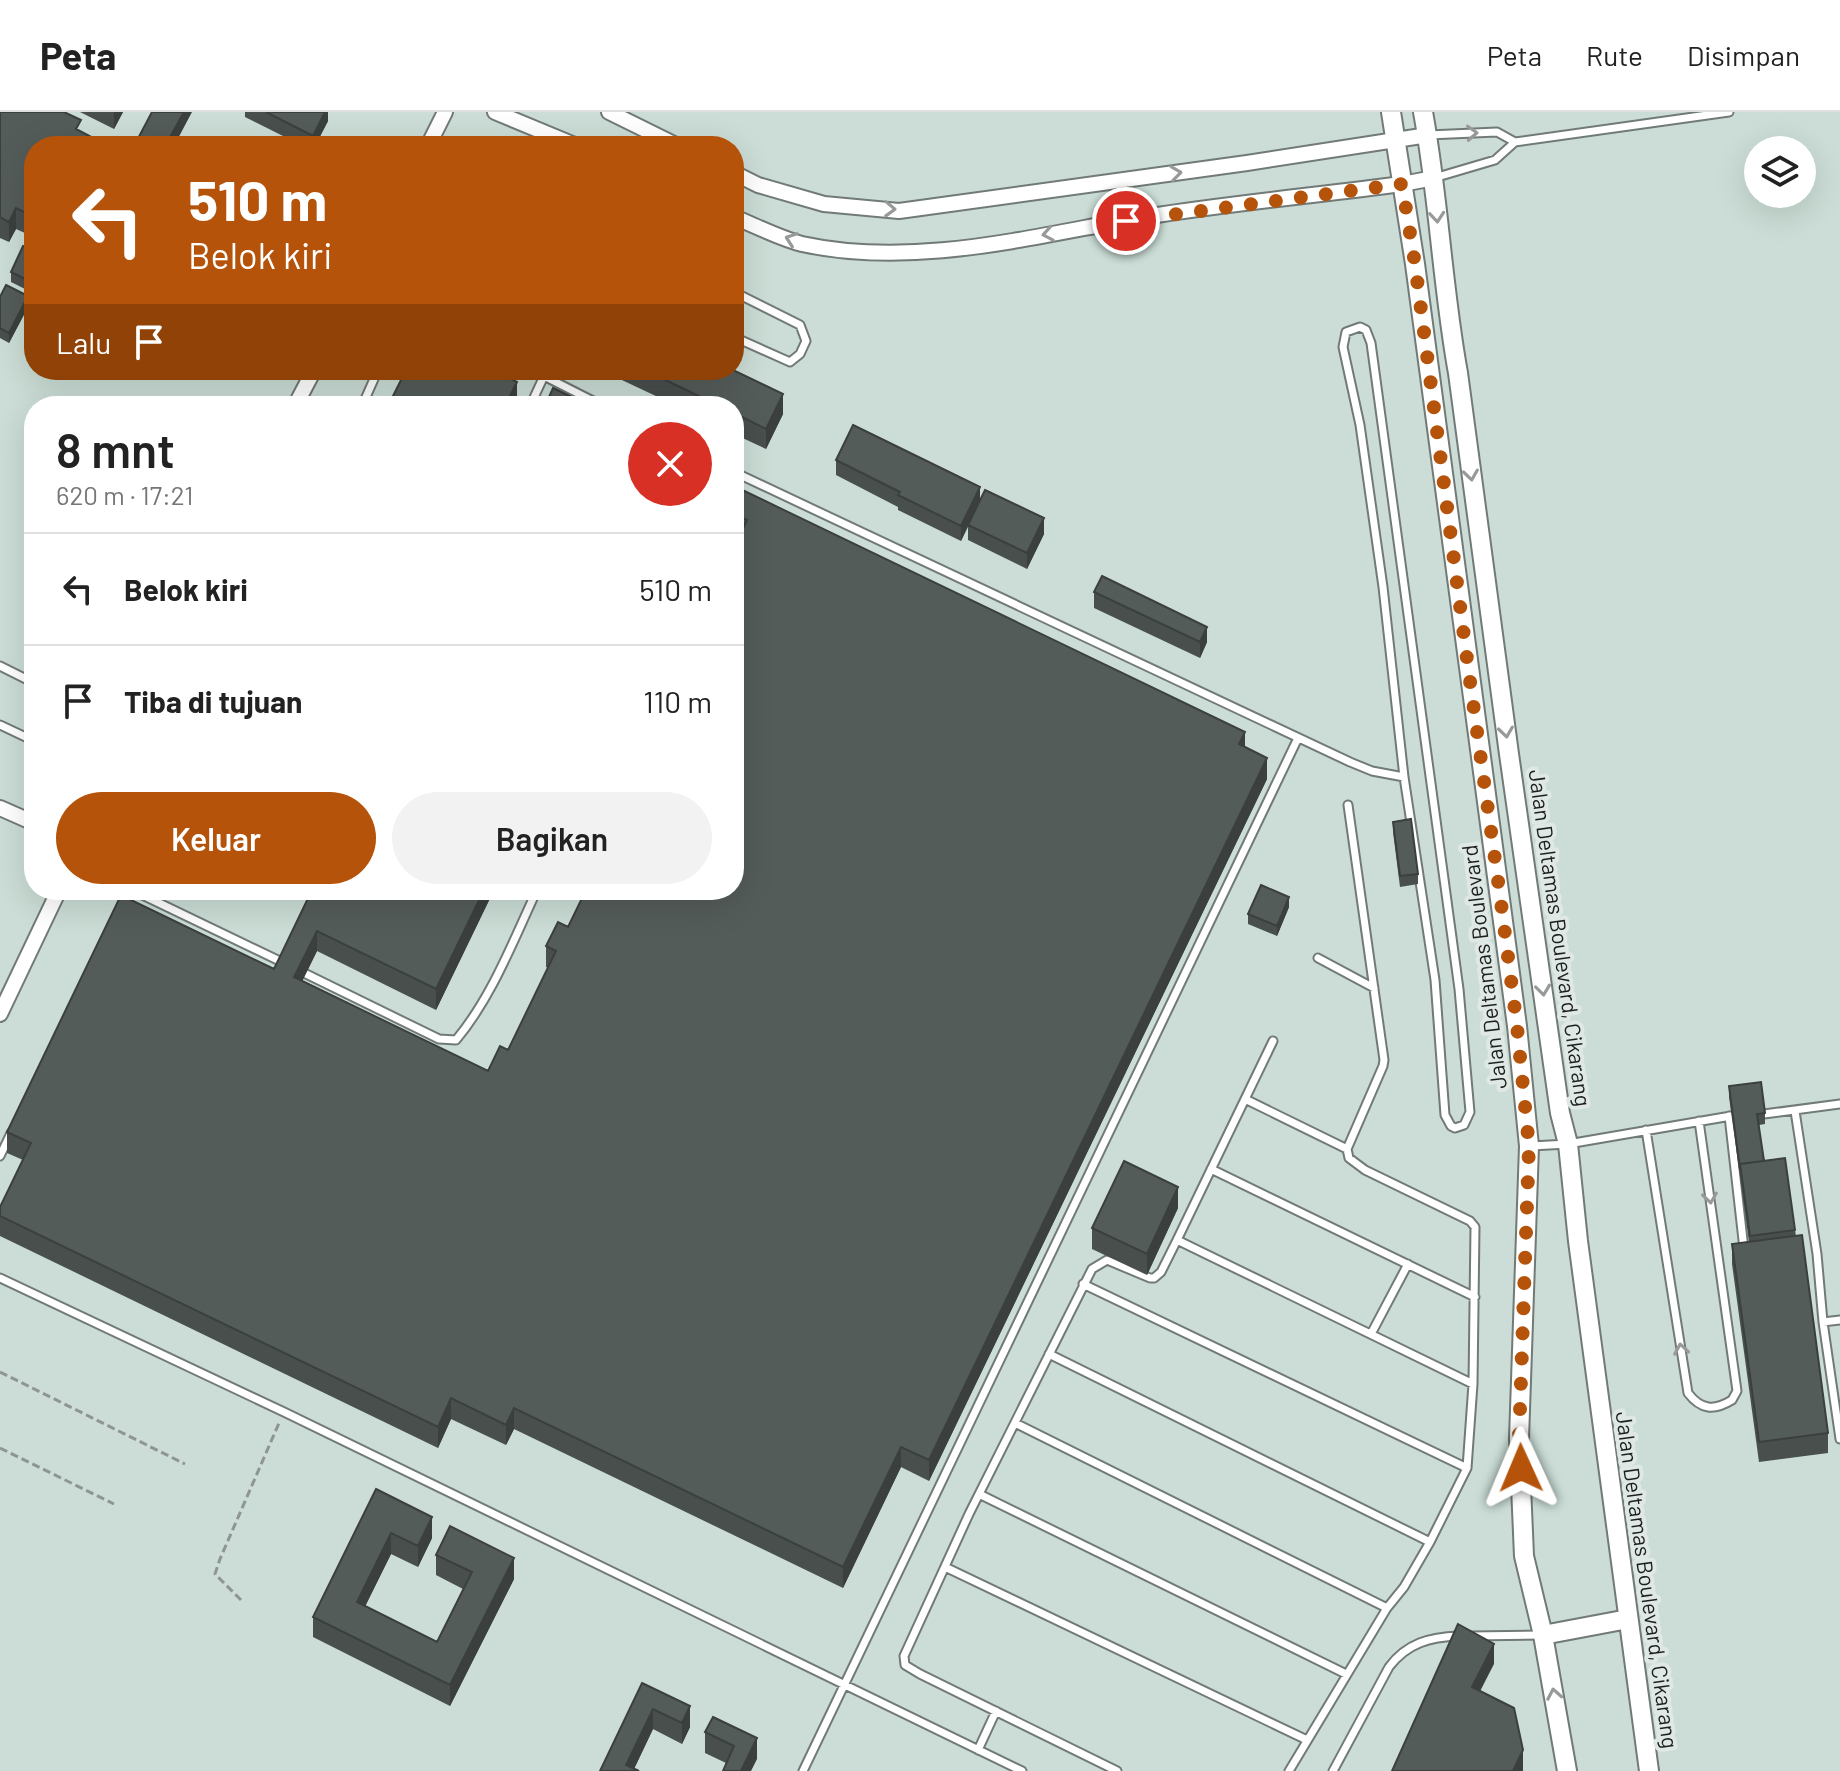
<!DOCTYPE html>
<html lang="id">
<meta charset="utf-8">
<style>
:root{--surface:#fff;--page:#f2f2f2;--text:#222;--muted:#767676;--line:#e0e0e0;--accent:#b45309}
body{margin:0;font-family:Barlow,sans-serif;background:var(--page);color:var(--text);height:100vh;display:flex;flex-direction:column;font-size:30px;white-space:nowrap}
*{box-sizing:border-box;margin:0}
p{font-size:26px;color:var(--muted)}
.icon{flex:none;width:44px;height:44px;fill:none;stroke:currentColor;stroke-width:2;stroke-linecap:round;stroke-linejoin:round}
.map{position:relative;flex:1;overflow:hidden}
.sheet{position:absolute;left:24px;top:284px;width:720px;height:504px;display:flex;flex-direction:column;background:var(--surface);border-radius:32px;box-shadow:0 8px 32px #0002}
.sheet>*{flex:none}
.banner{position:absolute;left:24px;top:24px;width:720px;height:244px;border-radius:32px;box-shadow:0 8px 32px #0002;background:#b45309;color:#fff;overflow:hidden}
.buttons{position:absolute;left:1744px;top:24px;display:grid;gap:16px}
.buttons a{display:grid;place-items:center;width:72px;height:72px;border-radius:50%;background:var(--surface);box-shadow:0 8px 32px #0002;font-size:40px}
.pin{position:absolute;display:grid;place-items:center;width:68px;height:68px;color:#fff;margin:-34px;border:4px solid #fff;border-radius:50%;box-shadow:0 2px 8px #0007}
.me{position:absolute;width:88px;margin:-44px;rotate:359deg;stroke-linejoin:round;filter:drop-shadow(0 0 6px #0008)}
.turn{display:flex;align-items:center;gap:28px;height:168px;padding:0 32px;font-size:36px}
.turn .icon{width:104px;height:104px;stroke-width:2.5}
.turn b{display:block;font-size:56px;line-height:68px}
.then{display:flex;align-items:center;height:76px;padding:0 32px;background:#0003;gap:16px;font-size:30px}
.round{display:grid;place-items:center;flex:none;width:84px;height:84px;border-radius:42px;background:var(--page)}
.summary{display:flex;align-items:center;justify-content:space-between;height:136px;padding:0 32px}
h1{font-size:48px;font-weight:600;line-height:60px}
.action{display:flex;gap:16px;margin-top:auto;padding:16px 32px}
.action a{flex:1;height:92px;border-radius:48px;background:var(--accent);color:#fff;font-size:32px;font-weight:600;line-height:92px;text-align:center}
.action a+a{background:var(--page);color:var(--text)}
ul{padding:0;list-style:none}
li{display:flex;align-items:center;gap:24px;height:112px;padding:0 32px;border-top:2px solid var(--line)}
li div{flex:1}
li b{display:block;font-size:30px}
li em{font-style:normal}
header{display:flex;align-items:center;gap:48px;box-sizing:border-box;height:112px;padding:0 40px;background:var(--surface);border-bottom:2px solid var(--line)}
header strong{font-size:38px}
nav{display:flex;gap:44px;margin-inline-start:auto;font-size:28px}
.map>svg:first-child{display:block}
</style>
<header>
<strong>Peta</strong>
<nav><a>Peta</a><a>Rute</a><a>Disimpan</a></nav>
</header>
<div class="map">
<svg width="1840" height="1659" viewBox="0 0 1840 1659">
<rect width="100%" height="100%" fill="#dfe8e4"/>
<path fill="#cbddd6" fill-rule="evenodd" d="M0,0H1840V1659H0ZM34,34H734V258H34ZM1758,38H1802V82H1758ZM34,294H734V778H34Z"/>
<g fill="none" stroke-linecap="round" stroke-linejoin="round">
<g stroke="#717a76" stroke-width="11">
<path id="service" d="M1428,23L1497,20L1515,30
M1434,66L1495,48L1515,30L1729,0
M734,180L800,213L806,229L800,242L790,250L734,225
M1360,215L1366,218L1371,231L1459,877L1470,1000L1464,1013L1455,1016L1451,1014L1445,1003L1435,868L1404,665L1383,475L1360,313L1343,235L1346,220Z
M532,258L603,294
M362,294L378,258
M530,294L544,264
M734,360L1350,650L1372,659L1404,665
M0,554L34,571
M0,613L34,629
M132,778L286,852
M1318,846L1374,876
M298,858L439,927L456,928C492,885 513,829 537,778
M1245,987L1347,1037
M1795,999L1817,1142L1823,1210L1840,1327
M1764,1002L1840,992
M1729,1004L1744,1137
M1646,1018L1688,1281C1701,1298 1714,1299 1732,1288L1737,1279L1699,1009
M1531,1034L1568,1032L1731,1004
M0,1044L11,1021
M1211,1057L1475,1185
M1177,1128L1273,929
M0,1166L284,1300L1022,1659
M1083,1172L1467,1356
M1823,1210L1840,1208
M1371,1222L1408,1152
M1049,1242L1430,1430
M1015,1311L1387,1496
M979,1382L1346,1562
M945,1455L1307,1628
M1471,1524L1543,1523
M978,1638L996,1599
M803,1659L1298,626
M1117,1659L920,1562L905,1553L904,1544L969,1402L1092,1157L1107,1148L1150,1166H1154L1161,1160L1177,1128L1473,1272
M1289,1659L1387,1496L1404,1475L1430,1430L1467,1356L1473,1272L1475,1115L1470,1109L1365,1058L1349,1046L1347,1037L1383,954L1384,948L1348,693
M1333,1659L1389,1555C1407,1531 1430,1525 1459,1524"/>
</g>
<g stroke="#717a76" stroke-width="18">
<path id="minor" d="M495,0L577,34
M609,0L678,34
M428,34L445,0
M734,61L758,73L824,92L899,99L1247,51L1428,23
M734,105C756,114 779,126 802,132C917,157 1036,123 1150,104C1233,91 1318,83 1402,72L1434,66
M295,294L314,258
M0,696L34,711
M0,902L59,778"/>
</g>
<g stroke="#717a76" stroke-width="22">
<path id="tertiary" d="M1391,0L1415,152L1517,914L1529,1034L1519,1327L1524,1444L1543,1523L1567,1659
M1423,0C1439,86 1442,174 1458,261L1509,642L1560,1001L1568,1032L1578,1129L1649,1659
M1543,1523L1628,1507"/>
</g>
<path stroke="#8e9592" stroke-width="3" stroke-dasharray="8 4" stroke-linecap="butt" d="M0,1260L185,1352
M0,1336L114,1392
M241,1488L215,1462L220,1447L279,1311"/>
<use href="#service" stroke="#fff" stroke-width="7"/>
<use href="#minor" stroke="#fff" stroke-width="14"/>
<use href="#tertiary" stroke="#fff" stroke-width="18"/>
</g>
<path fill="#484f4d" d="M0,0L81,20L97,34H34V125L16,117L9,130L0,126Z
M80,0H123L114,17Z
M245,0H328V9L315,34H303L245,5Z
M34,139L29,179L11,170V160Z
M0,185L28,195L9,231L0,226Z
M607,258H733L783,302L766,337L734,322V294H677L607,261Z
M836,348L980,386L1044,422L1027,457L968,428V415L961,429L898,398V395L836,363Z
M734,374L1245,635L1267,667L929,1369L901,1355L843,1476L514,1317L506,1333L451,1307L438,1336L0,1124V1095L23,1048L7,1041V1020L274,857L312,778H494L436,898L317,839L302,869L488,959L508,938L548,856L546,855V834L568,815L734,778L739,425L734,422Z
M1094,480L1207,530L1200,546L1094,496Z
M1393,710L1418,762V772L1400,775L1393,720Z
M1289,795L1277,824L1248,812V802Z
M1729,974L1765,1001V1012L1759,1013L1764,1049L1795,1118L1828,1321V1341L1759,1350L1732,1152V1132L1749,1130L1729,985Z
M1178,1096L1147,1163L1092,1137V1116Z
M376,1377L432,1426L418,1455L391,1442L365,1494L437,1530L463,1477L436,1463V1443L514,1467L450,1594L313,1525V1505Z
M642,1571L690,1615L682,1632L653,1617L634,1657L600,1659Z
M713,1605L757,1647L726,1651L705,1641V1620Z"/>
<path fill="#3b403e" d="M114,0H123L114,17Z
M184,0H192L174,34L170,25Z
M325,0H328V9L315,34H313V24Z
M16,96V117L9,130V110Z
M34,158V168L29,179V169Z
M28,184V195L9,231V221Z
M517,270V290L515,294H505Z
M783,282V302L766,337V317Z
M980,375V390L968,413L961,429V414Z
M1044,406V422L1027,457V441Z
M1207,515V530L1200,546V530Z
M1245,620V640L1239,632Z
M1267,646V667L929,1369V1348Z
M484,778H494L436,898V877Z
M1289,785V795L1277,824V814Z
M317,819V839L294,886V865Z
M1178,1075V1096L1147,1163V1142Z
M451,1286V1307L438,1336V1315Z
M514,1296V1317L506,1333V1313Z
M901,1335V1355L843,1476V1455Z
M432,1405V1426L418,1455V1434Z
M391,1421V1442L357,1511V1490Z
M514,1446V1467L450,1594V1573Z
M1494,1532V1552L1472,1595V1575Z
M690,1594V1615L682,1632V1611Z
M653,1597V1617L633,1659L626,1653Z
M757,1626V1647L751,1659H741Z
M1523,1638V1659H1513Z"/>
<path fill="#545c59" stroke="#3b403e" stroke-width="2" d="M0,0H64L81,8L76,17L97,28L94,34H34V105L16,96L9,110L0,105Z
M152,0H184L170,25L177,29L175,34H134Z
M266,0H325L313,24Z
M23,134L34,139V158L29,169L11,160Z
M6,173L28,184L9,221L0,216V185Z
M406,258H493L517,270L505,294H388Z
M645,258H733L783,282L766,317L734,301V294H719Z
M553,276L590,294H545Z
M853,313L980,375L961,414L898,383L900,380L836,348Z
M734,374L1245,620L1239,632L1267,646L929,1348L901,1335L843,1455L514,1296L506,1313L451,1286L438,1315L0,1104V1095L31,1031L7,1020L121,783L274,857L312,778H484L436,877L317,819L294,865L488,959L500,934L508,938L556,839L546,834L558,810L568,815L586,778H734V436L747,408L734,402Z
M985,378L1044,406L1027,441L968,413Z
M1102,464L1207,515L1200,530L1094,480Z
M1411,707L1418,762L1400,764L1393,710Z
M1261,773L1289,785L1277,814L1248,802Z
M1761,970L1765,1001L1757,1002L1764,1049L1740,1052V1057L1729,974Z
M1785,1046L1795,1118L1750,1124L1740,1052Z
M1124,1049L1178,1075L1147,1142L1092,1116Z
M1802,1123L1828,1321L1759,1330L1732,1132Z
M376,1377L432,1405L418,1434L391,1421L357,1490L437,1530L472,1460L436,1443L450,1414L514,1446L450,1573L313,1505Z
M1458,1512L1494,1532L1472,1575L1514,1596L1523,1638L1513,1659H1392Z
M642,1571L690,1594L682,1611L653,1597L626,1653L639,1659H600Z
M713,1605L757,1626L741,1659H723L734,1634L705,1620Z"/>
<defs><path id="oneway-chevron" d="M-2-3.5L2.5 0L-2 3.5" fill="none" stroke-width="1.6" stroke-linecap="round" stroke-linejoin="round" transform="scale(2)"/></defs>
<g stroke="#989a99">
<use href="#oneway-chevron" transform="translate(1472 21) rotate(-3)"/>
<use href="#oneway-chevron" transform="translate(1176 61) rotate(-8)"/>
<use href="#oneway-chevron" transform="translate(890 97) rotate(2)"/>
<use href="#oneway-chevron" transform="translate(1437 105) rotate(85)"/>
<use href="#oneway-chevron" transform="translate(1048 122) rotate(170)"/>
<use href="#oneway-chevron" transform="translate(791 127) rotate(-160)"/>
<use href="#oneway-chevron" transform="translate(1471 363) rotate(82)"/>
<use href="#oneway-chevron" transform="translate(1506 620) rotate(82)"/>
<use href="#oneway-chevron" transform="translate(1543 878) rotate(83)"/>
<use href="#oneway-chevron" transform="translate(1710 1086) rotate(82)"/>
<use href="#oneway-chevron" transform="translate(1681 1237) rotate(-99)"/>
<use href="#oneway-chevron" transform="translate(1554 1582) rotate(-100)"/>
</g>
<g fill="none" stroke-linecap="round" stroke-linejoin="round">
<path stroke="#b45309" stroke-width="14" stroke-dasharray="0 25.2" d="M1126,109L1402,72L1415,152L1469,562L1500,783L1517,914L1529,1034L1519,1327L1521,1356"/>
</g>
<g text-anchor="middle" stroke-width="8" stroke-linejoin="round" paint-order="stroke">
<g font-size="22" fill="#1b1f1d" stroke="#dfe8e4">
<text transform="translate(1560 826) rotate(82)" y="8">Jalan Deltamas Boulevard, Cikarang</text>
<text transform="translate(1484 855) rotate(-97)" y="8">Jalan Deltamas Boulevard</text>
<text transform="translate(1647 1468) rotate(82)" y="8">Jalan Deltamas Boulevard, Cikarang</text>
</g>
</g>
</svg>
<div class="buttons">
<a><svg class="icon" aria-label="layers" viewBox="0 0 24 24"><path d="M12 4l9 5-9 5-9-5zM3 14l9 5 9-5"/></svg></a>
</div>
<div class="pin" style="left:1126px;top:109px;background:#d93025"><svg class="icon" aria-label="arrive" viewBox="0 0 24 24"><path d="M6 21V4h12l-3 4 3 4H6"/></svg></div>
<svg class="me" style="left:1521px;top:1356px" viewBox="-20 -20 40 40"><path d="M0-17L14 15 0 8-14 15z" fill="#b45309" stroke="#fff" stroke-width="4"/></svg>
<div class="banner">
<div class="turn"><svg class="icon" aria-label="left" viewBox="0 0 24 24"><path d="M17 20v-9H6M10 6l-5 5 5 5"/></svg><div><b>510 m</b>Belok kiri</div></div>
<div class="then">Lalu<svg class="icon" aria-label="arrive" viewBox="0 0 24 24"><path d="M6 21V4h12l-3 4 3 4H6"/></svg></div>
</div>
<section class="sheet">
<div class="summary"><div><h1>8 mnt</h1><p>620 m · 17:21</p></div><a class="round" style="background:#d93025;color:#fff"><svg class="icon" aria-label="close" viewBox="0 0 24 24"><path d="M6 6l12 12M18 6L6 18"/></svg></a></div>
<ul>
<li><svg class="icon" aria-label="left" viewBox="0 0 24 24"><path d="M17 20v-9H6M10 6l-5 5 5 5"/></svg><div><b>Belok kiri</b></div><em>510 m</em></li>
<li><svg class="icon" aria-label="arrive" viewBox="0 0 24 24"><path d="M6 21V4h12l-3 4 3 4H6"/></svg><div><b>Tiba di tujuan</b></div><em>110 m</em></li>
</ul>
<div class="action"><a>Keluar</a><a>Bagikan</a></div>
</section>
</div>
